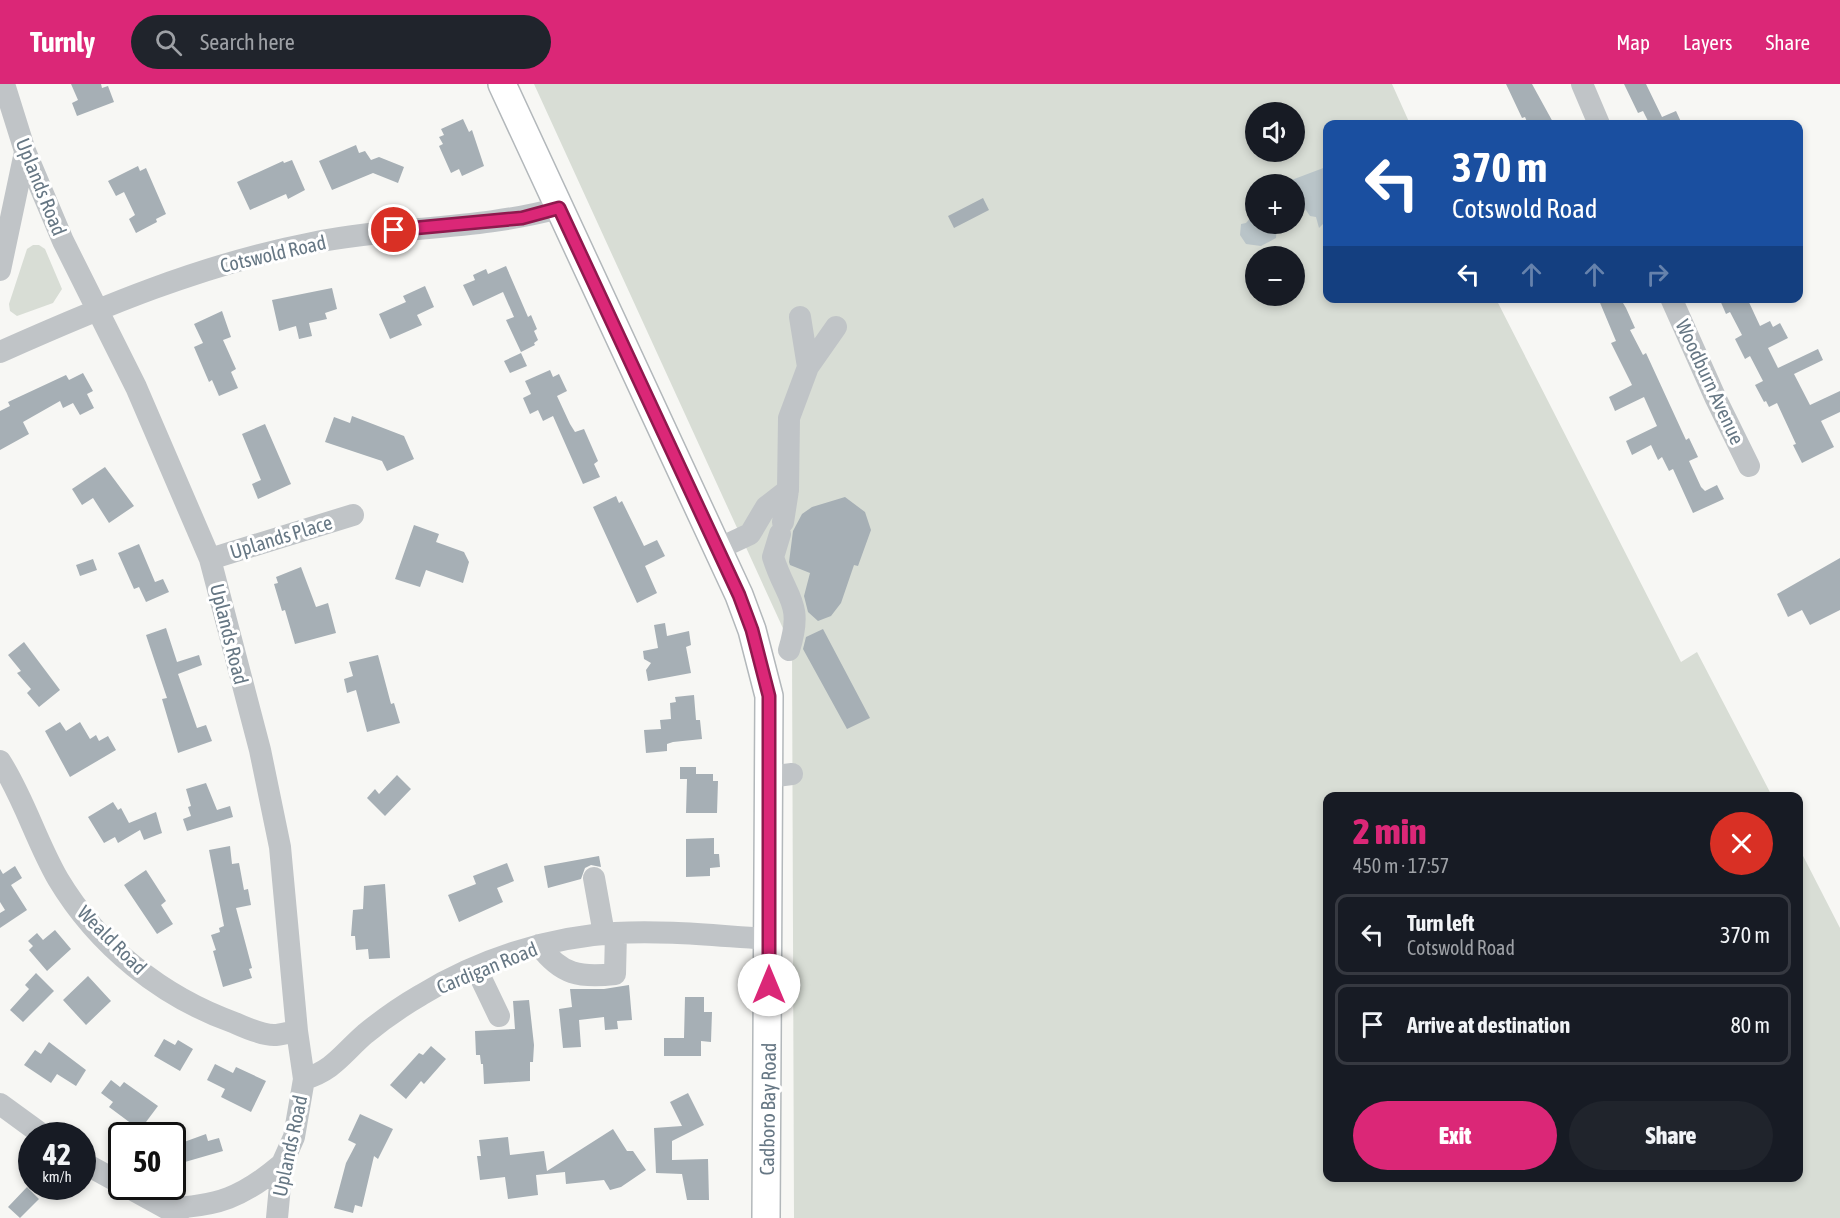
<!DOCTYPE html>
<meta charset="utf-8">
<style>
:root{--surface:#171b24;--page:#20242c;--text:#f1f3f6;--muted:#9ea1a6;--line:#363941;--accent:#db2777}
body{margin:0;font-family:"Asap Condensed",sans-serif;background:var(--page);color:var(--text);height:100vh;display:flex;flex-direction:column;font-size:22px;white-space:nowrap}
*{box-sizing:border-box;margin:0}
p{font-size:20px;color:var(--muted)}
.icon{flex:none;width:33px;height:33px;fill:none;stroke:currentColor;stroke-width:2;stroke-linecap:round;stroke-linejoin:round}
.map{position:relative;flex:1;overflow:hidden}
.details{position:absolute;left:1323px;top:708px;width:480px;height:390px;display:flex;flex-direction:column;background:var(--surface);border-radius:12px;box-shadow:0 3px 9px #0003}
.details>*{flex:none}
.hud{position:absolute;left:1323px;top:36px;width:480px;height:183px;border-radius:12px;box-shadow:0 3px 9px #0003;background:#1a4fa0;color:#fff;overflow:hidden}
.controls{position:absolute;left:1245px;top:18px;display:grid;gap:12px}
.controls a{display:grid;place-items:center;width:60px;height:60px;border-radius:50%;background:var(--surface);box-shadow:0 3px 9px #0003;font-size:30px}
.speed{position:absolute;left:18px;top:1038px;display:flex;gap:12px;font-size:30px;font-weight:700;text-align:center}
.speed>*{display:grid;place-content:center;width:78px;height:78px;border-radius:50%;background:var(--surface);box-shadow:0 3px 9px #0003;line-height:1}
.speed small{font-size:15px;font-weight:400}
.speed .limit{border:3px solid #111;border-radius:9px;background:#fff;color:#111}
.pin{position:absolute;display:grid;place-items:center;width:51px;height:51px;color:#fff;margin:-26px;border:3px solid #fff;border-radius:50%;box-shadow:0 2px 6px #0007}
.me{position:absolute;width:66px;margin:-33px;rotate:0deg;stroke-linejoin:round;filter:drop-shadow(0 0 4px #0008)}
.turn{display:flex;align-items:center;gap:21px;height:126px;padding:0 30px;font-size:27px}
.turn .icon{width:78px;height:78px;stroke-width:2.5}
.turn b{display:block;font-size:42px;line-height:51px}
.lanes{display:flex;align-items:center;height:57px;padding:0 30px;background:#0003;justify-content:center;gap:30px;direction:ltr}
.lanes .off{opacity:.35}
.round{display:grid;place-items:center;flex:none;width:63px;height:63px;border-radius:32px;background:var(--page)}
.summary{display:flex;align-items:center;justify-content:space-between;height:102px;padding:0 30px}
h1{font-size:36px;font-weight:800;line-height:45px;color:var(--accent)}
.cta{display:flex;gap:12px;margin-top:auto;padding:12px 30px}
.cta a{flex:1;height:69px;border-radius:36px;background:var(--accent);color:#fff;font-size:24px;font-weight:800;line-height:69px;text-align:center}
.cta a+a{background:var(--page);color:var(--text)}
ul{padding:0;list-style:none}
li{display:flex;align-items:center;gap:18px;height:81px;margin:0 12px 9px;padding:0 18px;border:3px solid var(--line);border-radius:12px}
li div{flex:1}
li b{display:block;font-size:22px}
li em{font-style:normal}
header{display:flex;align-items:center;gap:36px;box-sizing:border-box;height:84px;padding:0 30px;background:var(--accent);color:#fff}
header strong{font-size:28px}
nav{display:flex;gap:33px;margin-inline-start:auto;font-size:21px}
.search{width:420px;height:54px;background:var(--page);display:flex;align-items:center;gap:15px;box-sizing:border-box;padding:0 21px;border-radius:33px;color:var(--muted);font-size:22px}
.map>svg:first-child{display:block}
</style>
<header>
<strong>Turnly</strong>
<div class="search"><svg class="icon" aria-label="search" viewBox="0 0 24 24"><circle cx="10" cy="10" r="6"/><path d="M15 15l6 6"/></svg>Search here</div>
<nav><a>Map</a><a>Layers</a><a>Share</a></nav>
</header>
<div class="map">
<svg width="1840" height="1134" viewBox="0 0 1840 1134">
<rect width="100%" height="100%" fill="#f7f7f4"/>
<path fill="#d8ddd5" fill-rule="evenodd" d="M534,0H1392L1410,40H1328V214L1496,215L1681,578L1697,568L1772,712H1328V1094H1798L1799,764L1840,844V1134H794L792,564ZM1256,28H1294V68H1256ZM1256,100H1294V140H1256ZM1256,172H1294V212H1256Z
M33,161H39L45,165L62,205L53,219L17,232L10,227L9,220L27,165Z"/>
<path fill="#b9c4c8" d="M1326,83L1327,136L1319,144L1316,133L1310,132L1299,116L1295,115L1294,100H1281Z
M1255,129L1256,140H1277L1276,154L1261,162L1246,160L1240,151L1241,140L1246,139Z"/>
<path fill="#a6afb5" d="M71,0H101L102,4L108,2L114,18L77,32L72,19L78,16Z
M1506,0H1532L1554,40H1528L1525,33L1522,34Z
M1624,0H1646L1662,33L1676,27L1682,40H1647L1649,39L1643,27L1638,29Z
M463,35L469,48L472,46L484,82L462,92L459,85L451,89L439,62L443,60L439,53L444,51L441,45Z
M356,61L359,69L365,67L371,76L379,73L404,83L398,99L373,89L332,106L319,77Z
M292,76L305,106L288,115L286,110L250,126L237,98L283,77L284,79Z
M138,82L140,87L146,84L166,130L156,135L157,138L136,149L129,135L135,131L124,108L116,112L108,97Z
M983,114L989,126L954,144L948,132Z
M506,182L528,233L531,231L537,245L534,247L538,256L534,259L535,261L521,268L506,236L514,233L503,208L473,222L463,201L475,196L473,191L486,185L488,190Z
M425,202L434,223L417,231L422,241L390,255L379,230L406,218L403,212Z
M332,204L337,225L325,229L327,235L309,239L312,252L299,255L296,242L279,247L272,216Z
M1598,214H1620L1626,224L1635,244L1630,246L1643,271L1646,269L1686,356L1689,354L1698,373L1689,377L1701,403L1705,407L1717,401L1724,415L1693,429L1673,385L1669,387L1662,373L1658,376L1651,361L1632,371L1626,357L1657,342L1644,313L1615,327L1609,313L1632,301L1611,259L1616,257Z
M1719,214H1747L1760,242L1770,237L1773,243L1780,239L1788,254L1768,264L1778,284L1818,265L1823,276L1794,290L1810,321L1840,307V328L1821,337L1834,363L1802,379L1793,361L1796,360L1777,319L1769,323L1766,317L1764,318L1755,301L1763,297L1750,272L1745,275L1735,255L1742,251L1730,228L1726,230Z
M222,227L231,253L223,256L236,285L231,288L238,304L219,312L212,296L209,298L194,263L203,259L194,240Z
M521,269L527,282L510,289L504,277Z
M550,286L553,293L559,290L567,307L557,312L570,340L575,348L584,345L598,377L594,380L600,393L583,400L553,332L543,337L538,326L530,330L523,314L531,310L525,297Z
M83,289L93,307L87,310L94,324L80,331L73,319L63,324L60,317L23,338L29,350L0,366V327L10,322L8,318L66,291L69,296Z
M352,332L404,352L414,375L387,387L382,377L325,358L334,333L350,339Z
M265,340L291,400L258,415L252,400L261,396L242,350Z
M105,383L134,422L109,439L93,414L82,421L72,405Z
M616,412L619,419L622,417L644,462L657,456L665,472L645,482L657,509L637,519L593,423Z
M845,413L865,428L871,446L858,482L854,481L841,519L831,532L818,537L808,528L804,512L810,489L790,481L789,478L793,447L802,430L812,423Z
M414,441L439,450L436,458L464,468L469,478L463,499L426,486L420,503L395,495Z
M139,460L155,498L163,495L169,508L146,518L139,503L134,505L118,469Z
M1840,474V526L1810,541L1802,526L1788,533L1777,510Z
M93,475L97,486L80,492L76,481Z
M301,483L316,523L328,519L336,549L295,560L285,526L282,527L274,500L278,499L276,493Z
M665,539L667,552L689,547L691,561L686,563L691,589L648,597L646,586L651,579L644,575L643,567L658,564L654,541Z
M166,544L177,578L199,571L202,581L178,590L197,644L206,641L212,657L178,669L162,615L167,614L146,551Z
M823,545L870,634L847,645L803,565L806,553Z
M24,558L60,606L39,623L27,609L31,605L17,589L21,587L8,571Z
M378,571L391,620L394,619L400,639L367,648L356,606L347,609L344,595L353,592L349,578Z
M694,611L696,636H700L702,655L673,658L667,660V667L646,669L644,646L661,645L660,636L671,635L670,619L676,618L675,613Z
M60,638L66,647L80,638L90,655L96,651L99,657L108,652L116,666L70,693L45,647Z
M680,683H696V690H713V697H718L717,729H686L687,695H680Z
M397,691L411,705L385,732L367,714L375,705L379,710Z
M206,699L217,726L230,722L233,733L187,747L183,735L191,732L188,723L191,722L186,705Z
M113,718L118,726L121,724L129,739L156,728L162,749L144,756L140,746L118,759L115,753L104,759L88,733Z
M714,754V770H719L720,783L710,784V792L686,793V755Z
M230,762L232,780L239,779L244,806L248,805L251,821L236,824L252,884L249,885L252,894L223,903L213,867L216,866L211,851L220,848L219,844L224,842L209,766Z
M599,772L601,783L591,781L585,784L581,795L548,804L544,782Z
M507,779L514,797L497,804L503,818L459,838L448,811L476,800L473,792Z
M15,782L22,794L11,801L27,826L0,844V829L5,826L0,818V785L3,790Z
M146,786L166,817L161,821L173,840L157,850L124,801Z
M385,800L390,874L369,875L368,865L356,866L355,852H351L353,826L363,825L364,802Z
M55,846L71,865L47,887L29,866L33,862L28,857L37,849L43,856Z
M36,889L54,907L23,938L10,926L29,905L25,901Z
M88,892L111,917L86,941L63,916Z
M629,901L632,936L617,937L618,945L605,946L604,933L579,936L581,963L563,964L559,925L572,923L570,905H604Z
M685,913H704V928H712L711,958L701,957V972H664V954H684Z
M529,916L534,961L533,978H530V997L484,1000L483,980H481L480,971H476L475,947L515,945L513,917Z
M164,955L175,961L178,956L193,965L180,987L154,972Z
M49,958L86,986L76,1002L57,990L51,999L24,981L35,966L41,970Z
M431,962L446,975L424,1000L421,997L406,1015L390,1001L419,969L423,971Z
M215,980L233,989L236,983L266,997L251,1028L221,1013L225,1005L207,996Z
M111,996L120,1003L124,998L158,1022L140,1046L109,1023L113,1018L101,1009Z
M688,1009L704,1041L672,1057V1076L708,1075L709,1116H687L682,1090L656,1089L654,1044L682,1042L670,1018Z
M360,1030L393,1045L378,1075L374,1072L362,1123L355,1121L353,1129L334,1124L346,1079L356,1060L348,1056Z
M613,1045L627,1067H633L646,1086L621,1103L610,1106L604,1096L566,1100L565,1088L536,1091L538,1111L508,1115L505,1093L480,1096L477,1072H481L479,1056L508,1053L510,1071L544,1067L547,1087Z
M206,1050L208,1057L219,1054L223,1067L178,1080L173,1062Z
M27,1103L39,1115L20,1134L8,1123Z"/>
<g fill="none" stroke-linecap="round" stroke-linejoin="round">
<g stroke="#b3b8bb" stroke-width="30">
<path id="major" d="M502,0L739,511L752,546L769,612L766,1134"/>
</g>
<path stroke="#c0c4c7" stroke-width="22" d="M4,0L25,67L63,157L136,303L210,475L260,666L280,763L297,947L304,995L294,1053L282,1080L277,1134
M1582,0L1599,40
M0,186L25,68
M1671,214L1716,315L1749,382
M800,233L808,283
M0,268C101,223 203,180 312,159C394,142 479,146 559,124
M783,438L788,406
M780,450L773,473C786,515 804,518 789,566
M718,465L750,450L766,423L788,406L789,334L808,283L836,243
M210,475L353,431
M0,677C24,714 36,757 58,795C98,862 162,913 235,939C246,944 262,951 274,951C281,951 289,948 297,947
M768,693L792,690
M594,794L604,850
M539,861C561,891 580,894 615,890L616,849
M476,884L499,932
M304,995C333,987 343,969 365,950C382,936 402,922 421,911C478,876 548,853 615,849C666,846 718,852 770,855
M0,1020L44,1052
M82,1078L122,1100
M126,1102L166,1124L178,1133
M166,1124C217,1123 243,1113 282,1080"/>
<use href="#major" stroke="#fff" stroke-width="27"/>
</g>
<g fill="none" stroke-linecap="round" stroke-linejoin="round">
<g stroke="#8e194d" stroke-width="15">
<path id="route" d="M394,146L522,134L559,124L739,511L752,546L769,612V901"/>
</g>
<use href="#route" stroke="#db2777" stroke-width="10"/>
</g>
<g text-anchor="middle" stroke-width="6" stroke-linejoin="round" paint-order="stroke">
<g font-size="20" fill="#667784" stroke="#fff">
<text transform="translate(41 103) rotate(68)" y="7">Uplands Road</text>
<text transform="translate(273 170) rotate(-13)" y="7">Cotswold Road</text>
<text transform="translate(1710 298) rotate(65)" y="7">Woodburn Avenue</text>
<text transform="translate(281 453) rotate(-17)" y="7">Uplands Place</text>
<text transform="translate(229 550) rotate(76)" y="7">Uplands Road</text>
<text transform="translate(112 856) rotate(45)" y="7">Weald Road</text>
<text transform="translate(487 884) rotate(-22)" y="7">Cardigan Road</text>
<text transform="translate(768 1025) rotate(-89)" y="7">Cadboro Bay Road</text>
<text transform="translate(290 1062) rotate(-78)" y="7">Uplands Road</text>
</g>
</g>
</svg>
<div class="controls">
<a><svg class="icon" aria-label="sound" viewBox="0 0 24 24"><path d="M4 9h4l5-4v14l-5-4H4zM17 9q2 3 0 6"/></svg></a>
<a>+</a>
<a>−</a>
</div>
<div class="speed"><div>42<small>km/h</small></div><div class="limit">50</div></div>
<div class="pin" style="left:394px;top:146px;background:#d93025"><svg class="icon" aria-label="arrive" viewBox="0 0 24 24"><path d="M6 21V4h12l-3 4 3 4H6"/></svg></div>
<svg class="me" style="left:769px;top:901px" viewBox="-20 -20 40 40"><circle r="19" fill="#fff"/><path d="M0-13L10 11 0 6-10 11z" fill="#db2777"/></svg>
<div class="hud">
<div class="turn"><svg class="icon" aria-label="left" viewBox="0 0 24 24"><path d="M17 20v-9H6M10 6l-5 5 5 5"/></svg><div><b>370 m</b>Cotswold Road</div></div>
<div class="lanes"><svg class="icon" aria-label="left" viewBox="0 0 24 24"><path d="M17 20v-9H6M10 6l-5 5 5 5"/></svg><svg class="icon off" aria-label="ahead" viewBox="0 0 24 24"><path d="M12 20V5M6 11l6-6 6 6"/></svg><svg class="icon off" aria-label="ahead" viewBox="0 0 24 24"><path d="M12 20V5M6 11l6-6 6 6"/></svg><svg class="icon off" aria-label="right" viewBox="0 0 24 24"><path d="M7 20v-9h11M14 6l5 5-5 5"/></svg></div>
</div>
<section class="details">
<div class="summary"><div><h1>2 min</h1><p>450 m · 17:57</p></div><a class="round" style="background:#d93025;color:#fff"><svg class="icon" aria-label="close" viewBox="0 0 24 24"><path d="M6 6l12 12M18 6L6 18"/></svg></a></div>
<ul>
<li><svg class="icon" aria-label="left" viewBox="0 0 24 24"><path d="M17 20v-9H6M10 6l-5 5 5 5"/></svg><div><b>Turn left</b><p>Cotswold Road</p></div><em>370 m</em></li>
<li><svg class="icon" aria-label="arrive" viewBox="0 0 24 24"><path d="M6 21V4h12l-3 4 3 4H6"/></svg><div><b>Arrive at destination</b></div><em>80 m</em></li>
</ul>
<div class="cta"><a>Exit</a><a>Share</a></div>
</section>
</div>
